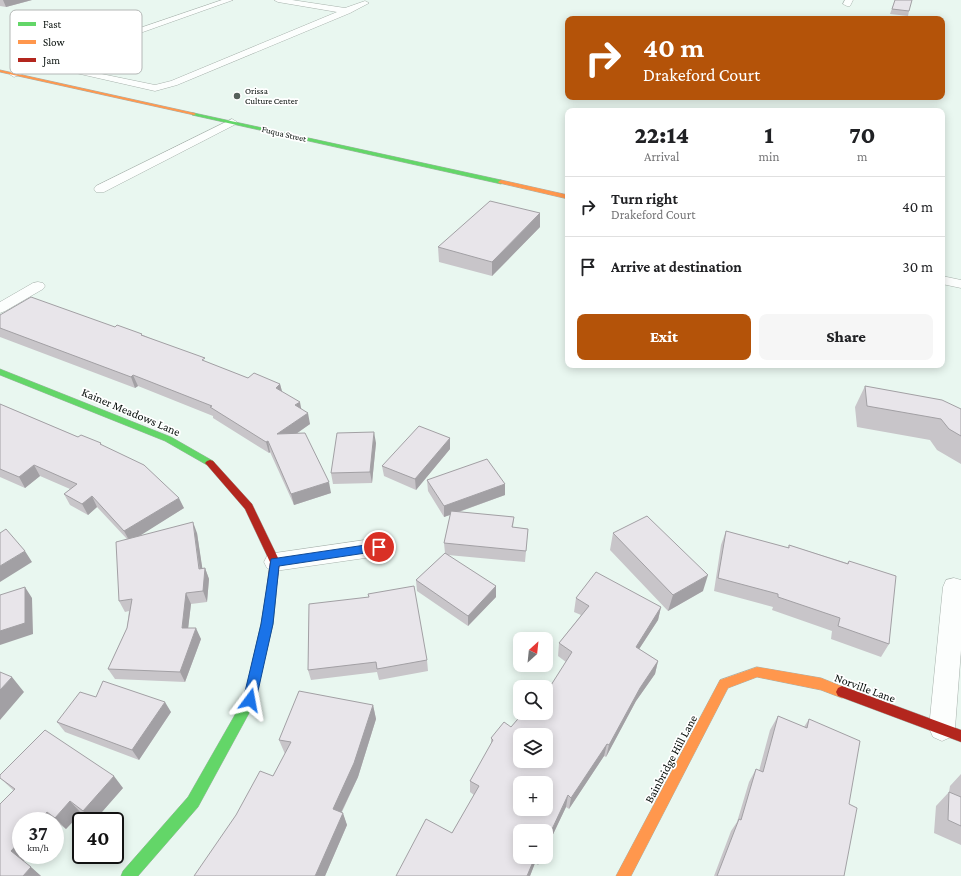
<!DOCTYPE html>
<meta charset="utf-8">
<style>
:root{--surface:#fff;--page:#f6f6f6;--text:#202124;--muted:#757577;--line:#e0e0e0;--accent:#b45309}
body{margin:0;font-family:"Crimson Pro",serif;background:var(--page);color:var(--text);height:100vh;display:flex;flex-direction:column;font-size:15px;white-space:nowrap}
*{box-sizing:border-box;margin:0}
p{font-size:13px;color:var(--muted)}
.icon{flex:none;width:22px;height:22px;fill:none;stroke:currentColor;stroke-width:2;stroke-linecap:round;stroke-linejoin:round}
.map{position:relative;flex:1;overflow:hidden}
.details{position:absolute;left:565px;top:108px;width:380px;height:260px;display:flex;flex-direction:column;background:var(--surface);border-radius:8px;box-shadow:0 2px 10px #0003}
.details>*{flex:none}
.hud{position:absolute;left:565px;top:16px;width:380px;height:84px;border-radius:8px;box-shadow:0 2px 10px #0003;background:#b45309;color:#fff;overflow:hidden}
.needle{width:26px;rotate:27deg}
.fabs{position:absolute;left:513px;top:632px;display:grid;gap:8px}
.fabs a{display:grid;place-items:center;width:40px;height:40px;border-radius:8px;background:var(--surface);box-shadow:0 2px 10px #0003;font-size:20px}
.speed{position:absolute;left:12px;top:812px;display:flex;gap:8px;font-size:20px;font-weight:700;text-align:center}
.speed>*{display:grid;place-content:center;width:52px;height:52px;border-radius:50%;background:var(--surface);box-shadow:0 2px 10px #0003;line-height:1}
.speed small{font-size:10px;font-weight:400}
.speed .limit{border:2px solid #111;border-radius:6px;background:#fff;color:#111}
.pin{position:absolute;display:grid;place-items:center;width:34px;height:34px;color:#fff;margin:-17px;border:2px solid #fff;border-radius:50%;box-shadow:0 1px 4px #0007}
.me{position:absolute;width:44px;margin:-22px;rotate:13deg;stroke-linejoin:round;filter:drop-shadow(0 0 3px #0008)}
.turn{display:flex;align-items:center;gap:14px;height:84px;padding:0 12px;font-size:18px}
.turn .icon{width:52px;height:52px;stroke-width:2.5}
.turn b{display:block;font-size:28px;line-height:34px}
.eta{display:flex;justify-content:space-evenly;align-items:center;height:68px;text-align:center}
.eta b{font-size:24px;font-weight:800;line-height:28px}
.button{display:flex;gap:8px;margin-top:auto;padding:8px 12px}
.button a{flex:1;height:46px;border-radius:8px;background:var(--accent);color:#fff;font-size:16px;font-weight:800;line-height:46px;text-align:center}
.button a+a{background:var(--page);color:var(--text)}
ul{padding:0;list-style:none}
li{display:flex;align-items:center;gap:12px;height:60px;padding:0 12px;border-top:1px solid var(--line)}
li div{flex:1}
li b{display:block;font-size:15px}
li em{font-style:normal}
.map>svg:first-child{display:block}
</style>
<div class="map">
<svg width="961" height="876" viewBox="0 0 961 876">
<rect width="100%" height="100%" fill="#e9f7f0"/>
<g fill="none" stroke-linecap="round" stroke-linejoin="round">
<g stroke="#a7b2ac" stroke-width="1">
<path id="street" d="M222,0H233L53,64L155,85L171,81L337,12L278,2L274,0H292L345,8L365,1L369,3L350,13L177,85L155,91L45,66L14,77L9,74L11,72Z
M845,0H853L850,6H847L843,4Z
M232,119L237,122L236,124L104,192H96L94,189L96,186Z
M942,276L961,280V288L942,284Z
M38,282L43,283L45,286L43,289L5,311L0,313V302L33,283Z
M379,538L387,541L390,547L387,553L379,556L275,571L267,568L264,562L267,556L275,553Z
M954,578L961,580V650L955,728L951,737L942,741L933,737L929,728L943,587L946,580Z"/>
</g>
<g stroke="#a7b2ac" stroke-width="1">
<path id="fast" d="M194,113L501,180L504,182L501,184L192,115V113Z
M0,369L171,437L213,461L215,463L213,465H207L165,441L0,375Z
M271,589L275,591L276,594L273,624L254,704L198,807L138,876H121L123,871L188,797L244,699L261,624L266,594L267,591Z"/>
</g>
<g stroke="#a7b2ac" stroke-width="1">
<path id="slow" d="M0,70L194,113L196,114L194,115L0,72Z
M501,180L568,195V199L499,183L498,182Z
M757,667L821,678L846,688L848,692L846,696L842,698L821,690L757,677L728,688L631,876H616L720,680Z"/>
</g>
<g stroke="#a7b2ac" stroke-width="1">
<path id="jam" d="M210,460L213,461L252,504L280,562L275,597L271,599L267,597L266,594L270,562L245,509L207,465L205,463L207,461Z
M842,686L961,730V742L838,696L836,692L838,688Z"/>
</g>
<use href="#street" fill="#fcfefd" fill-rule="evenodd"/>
<use href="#fast" fill="#63d668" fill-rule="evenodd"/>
<use href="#slow" fill="#ff974d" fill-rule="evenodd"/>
<use href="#jam" fill="#b3261e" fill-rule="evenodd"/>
</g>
<path fill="#c8c5c9" d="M0,0H32L6,7L0,6Z
M895,0L909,11L908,16L890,14Z
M540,227L492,276L439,262L438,247Z
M0,315L115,327L143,335L206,362L248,378L280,384L282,392L301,409L310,424L296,434L331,493L294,505L270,452L269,453L213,418V416L138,386L135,388L0,337Z
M865,386L961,409V464L937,450L930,440L857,427L855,407Z
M0,404L78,437L101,443L102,446L184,508L138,536L197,533L202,568H205L209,579L207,602L191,604L188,628L201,639L185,682L115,679L108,669L127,628L129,611L125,612L119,601L127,539L97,507L88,515L70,505L64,494L70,489L40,476L25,488L0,477Z
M450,438V449L416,490L384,476L382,466Z
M376,443L372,483L333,484L331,473Z
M427,480L505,484V495L459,512L514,517L513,527L528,529L525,562L448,555L496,597L468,626L417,591L416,580L445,553L444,543L450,515L444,517L428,491Z
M726,531L788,548L789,545L847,563L849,561L889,644L881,657L831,639L832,631L772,610L773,607L714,591L721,545Z
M613,533L703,591L668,611L610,550Z
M576,598L661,607L658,620L639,649L658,661L655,674L636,701L606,757L604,756L569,809L566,807L546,849V831L520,857H542L538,865L535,863L530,876H396L452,833L474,795L470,792V781L491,745V738L511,727L533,714L566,662L558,656L559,643L581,615L574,612Z
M309,604L427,660L428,671L379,680L377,672L311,680L308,670Z
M96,697L171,712L139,760L65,732L57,722Z
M373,705L376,719L358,777L342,812L347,825L325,876H194L273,776L285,754L279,740Z
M778,716L804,727L809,719L849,804L844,876H714L731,831L737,822L749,782L756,769L759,771L770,730Z
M961,774V845L934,833L936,806L949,792L950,786Z
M0,775L123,788L94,821H92L81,813L66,829L58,823L55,826V821L23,861L41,876H0L13,790L0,778Z"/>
<path fill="#a2a0a4" d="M3,0H32L6,7Z
M540,213V227L492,276V262Z
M133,375L138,386L135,388L131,377Z
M280,384L283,395L276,388Z
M300,402L302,413L295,405Z
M308,413L310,424L280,445L277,434Z
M374,432L376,443L372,483L370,472Z
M450,438V449L416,490L415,479Z
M268,441L270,452L269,453L266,442Z
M34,465L40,476L25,488L19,477Z
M329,482L331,493L294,505L291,494Z
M505,484V495L444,517V506Z
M92,496L97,507L88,515L82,504Z
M179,498L184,508L130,542L124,531Z
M193,522L197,533L204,579L205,568L209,579L207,602L203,591Z
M25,551L32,562L0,582V566Z
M708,575L703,591L668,611L673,595Z
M496,586V597L468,626V616Z
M25,587L32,598L33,634L0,645V631Z
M186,593L191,604L187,638L182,628Z
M661,607L658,620L632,660L636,647Z
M196,628L201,639L185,682L180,672Z
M658,661L655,674L636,701L606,757L609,745L640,688Z
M12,677L24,692L0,720V690Z
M165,702L171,712L139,760L132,750Z
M373,705L376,719L358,777L337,821L333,809Z
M607,744L604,756L569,809L571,798Z
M114,776L123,788L94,821H92L83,811Z
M568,795L566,807L546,849V842Z
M70,801L81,813L66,829L55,818Z
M47,812L58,823L55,826V821H38Z
M343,813L347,825L325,876H315Z
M21,840V855H29L23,862L11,851Z
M535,857H536L535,863L530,876H527Z
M540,857H542L538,865Z
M31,867L41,876H23Z"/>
<path fill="#e8e5ea" stroke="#a2a0a4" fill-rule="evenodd" d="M895,0H912L909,11L892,9Z
M490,201L540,213L492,262L438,247Z
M31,297L115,327L117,325L142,334L141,335L205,358L202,360L248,378L254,373L280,384L276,388L300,402L295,405L308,413L277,434L305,433L329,482L291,494L268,441L266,442L210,407L212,406L133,375L131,377L0,328V315Z
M865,386L942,400L961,409V436L949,429L941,419L867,406Z
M0,404L78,437L81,435L101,443L100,444L144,465L179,498L124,531L92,496L82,504L64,494L77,484L34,465L19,477L0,469Z
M419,426L450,438L415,479L382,466Z
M374,432L370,472L331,473L337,433Z
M487,459L505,484L444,506L427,480Z
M451,511L514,517L512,527L528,529L526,551L444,543Z
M647,516L708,575L673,595L613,533Z
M193,522L199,569L205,568L203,591L186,593L182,628H196L180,672L108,669L127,628L132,599L119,601L116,542Z
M6,529L25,551L0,566V533Z
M726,531L789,548V545L848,564L849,561L896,576L889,644L838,626L840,618L778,597V594L718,578Z
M445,553L496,586L468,616L416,580Z
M596,572L661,607L636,647L658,661L640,688L609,745L607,744L571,798L568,795L546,842V831H520V857H535L527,876H396L426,819L452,833L479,786L470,781L493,740L491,738L504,722L511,727L523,713H532L533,714L534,713H546V693L572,652L559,643L589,606L576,598ZM520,735H546V761H520ZM520,783H546V809H520Z
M414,586L427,660L377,669L376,662L308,670L309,604L369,597L368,594Z
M25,587V623L0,631V595Z
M0,672L12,677L0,690Z
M103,681L165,702L132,750L57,722L80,692L96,697Z
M299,691L373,705L354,763L333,809L343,813L316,874L315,876H194L236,815L260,771L273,776L291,742L279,740Z
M778,716L807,728L809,719L860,741L849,804L857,808L844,876H717L739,819L741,820L756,769L763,772Z
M45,730L114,776L83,811L70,801L55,818L47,812L38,821H21V840L11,851L31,867L23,876H0V804L15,789L0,778V775Z
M949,792L961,797V826L948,820Z"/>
<path fill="#1a73e8" stroke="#114b97" d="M379,543L382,544L384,547L382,550L379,551L279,566L273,624L256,700L254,704L250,706L245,704L243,700L261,624L271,559Z"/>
<circle fill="#55605a" stroke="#fff" stroke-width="1.5" cx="237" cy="96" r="4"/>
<g text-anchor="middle" stroke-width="3.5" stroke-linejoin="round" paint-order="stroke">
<g font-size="9" fill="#060e0a" stroke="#fff" text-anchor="start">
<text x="245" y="94">Orissa<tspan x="245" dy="10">Culture Center</tspan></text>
</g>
<g font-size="9" fill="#060e0a" stroke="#fff">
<text transform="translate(284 134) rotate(13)" y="3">Fuqua Street</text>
</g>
<g font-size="12" fill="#060e0a" stroke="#fff">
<text transform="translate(131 412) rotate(23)" y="4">Kainer Meadows Lane</text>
<text transform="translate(865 688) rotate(20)" y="4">Norville Lane</text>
<text transform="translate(671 759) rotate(-62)" y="4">Bainbridge Hill Lane</text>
</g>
</g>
<rect x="10" y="10" width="132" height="64" rx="6" fill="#fff" stroke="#b4b7b6" stroke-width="1"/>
<rect x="18" y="22" width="18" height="4" fill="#63d668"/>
<rect x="18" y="40" width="18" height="4" fill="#ff974d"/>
<rect x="18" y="58" width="18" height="4" fill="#b3261e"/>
<g font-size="11" fill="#060e0a">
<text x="43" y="28">Fast</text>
<text x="43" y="46">Slow</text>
<text x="43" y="64">Jam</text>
</g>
</svg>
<div class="fabs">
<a><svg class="needle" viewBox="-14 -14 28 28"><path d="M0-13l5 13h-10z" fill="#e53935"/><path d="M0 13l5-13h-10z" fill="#757577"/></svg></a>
<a><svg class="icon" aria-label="search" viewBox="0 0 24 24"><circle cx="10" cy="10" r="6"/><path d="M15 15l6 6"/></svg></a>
<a><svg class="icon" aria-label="layers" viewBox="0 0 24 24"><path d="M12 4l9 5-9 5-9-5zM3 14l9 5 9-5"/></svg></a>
<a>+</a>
<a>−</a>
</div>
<div class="speed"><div>37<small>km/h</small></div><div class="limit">40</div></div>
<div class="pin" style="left:379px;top:547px;background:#d93025"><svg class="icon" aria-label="arrive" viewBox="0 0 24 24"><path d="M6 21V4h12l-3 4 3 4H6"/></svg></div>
<svg class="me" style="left:250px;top:700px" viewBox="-20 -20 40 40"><path d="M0-17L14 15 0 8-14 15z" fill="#1a73e8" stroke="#fff" stroke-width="4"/></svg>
<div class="hud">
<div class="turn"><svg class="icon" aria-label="right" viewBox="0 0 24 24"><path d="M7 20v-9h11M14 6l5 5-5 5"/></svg><div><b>40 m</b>Drakeford Court</div></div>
</div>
<section class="details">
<div class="eta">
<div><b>22:14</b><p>Arrival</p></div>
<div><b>1</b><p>min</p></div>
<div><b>70</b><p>m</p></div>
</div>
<ul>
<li><svg class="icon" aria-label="right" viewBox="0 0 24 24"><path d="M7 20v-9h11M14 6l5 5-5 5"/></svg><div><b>Turn right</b><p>Drakeford Court</p></div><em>40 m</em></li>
<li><svg class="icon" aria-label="arrive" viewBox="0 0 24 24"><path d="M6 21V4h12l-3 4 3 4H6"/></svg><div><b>Arrive at destination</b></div><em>30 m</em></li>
</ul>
<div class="button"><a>Exit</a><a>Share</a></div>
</section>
</div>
